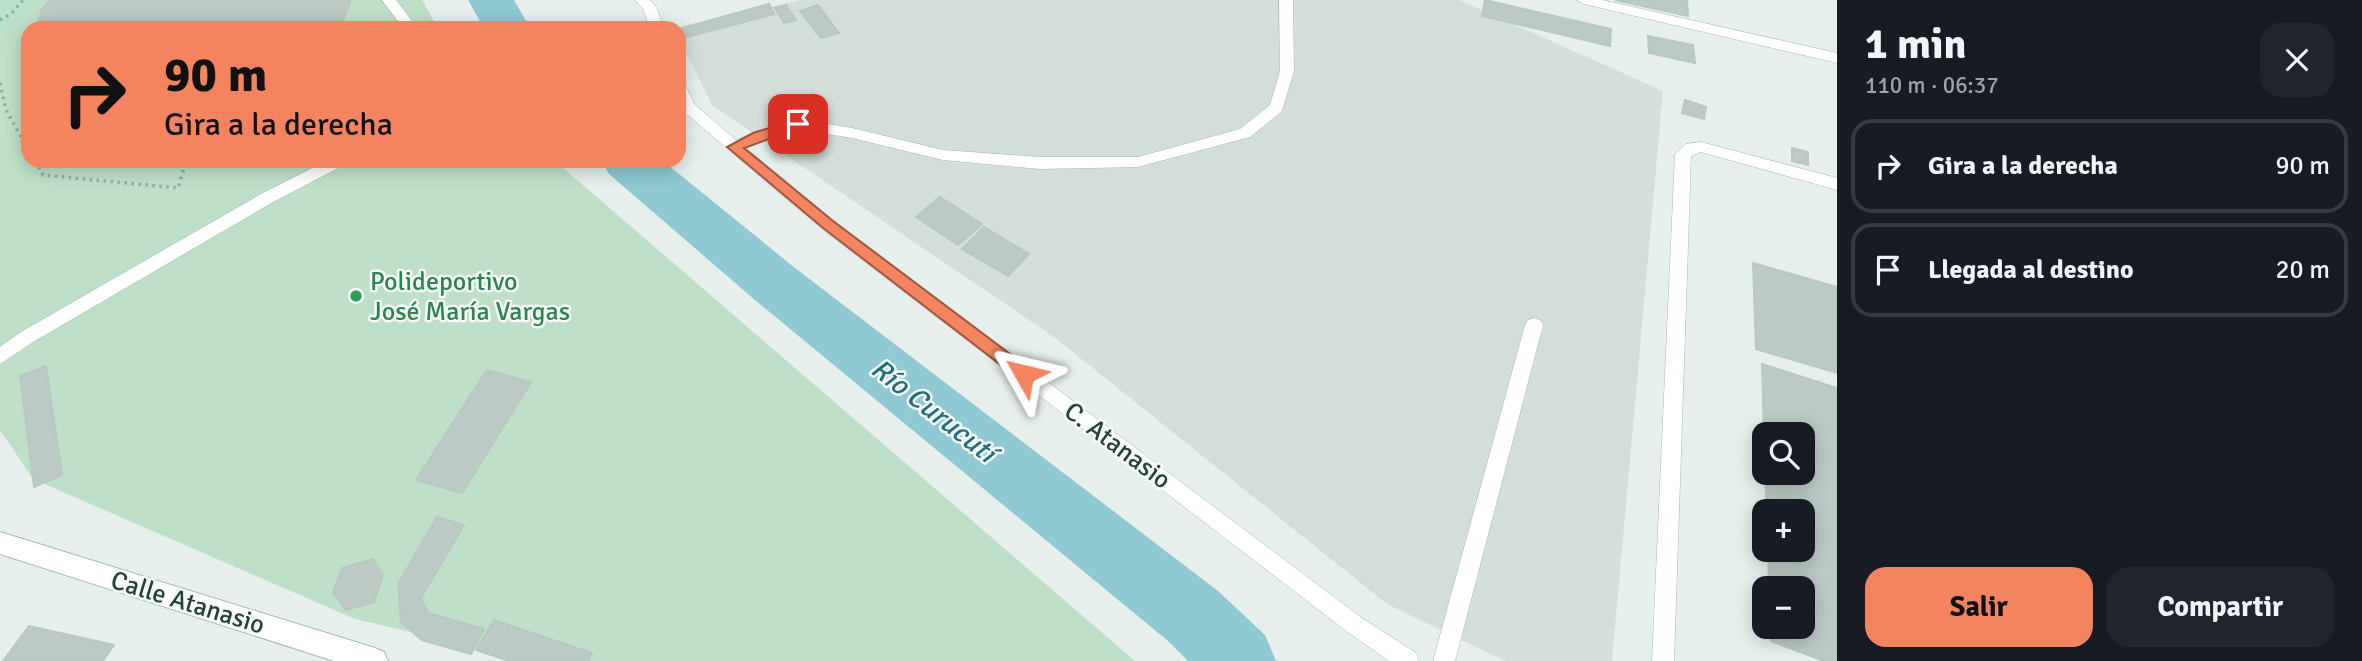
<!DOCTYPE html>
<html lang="es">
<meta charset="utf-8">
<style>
:root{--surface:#171b24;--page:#20242c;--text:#f1f3f6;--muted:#9ea1a6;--line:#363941;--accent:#f4845f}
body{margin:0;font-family:Signika,sans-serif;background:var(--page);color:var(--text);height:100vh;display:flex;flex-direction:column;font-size:26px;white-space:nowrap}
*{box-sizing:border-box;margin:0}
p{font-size:23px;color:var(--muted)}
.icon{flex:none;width:38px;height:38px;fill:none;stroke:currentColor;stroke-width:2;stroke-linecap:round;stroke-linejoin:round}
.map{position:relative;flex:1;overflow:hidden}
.panel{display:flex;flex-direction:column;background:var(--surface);width:525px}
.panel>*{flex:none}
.hud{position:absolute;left:21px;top:21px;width:665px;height:147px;border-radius:21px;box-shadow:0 4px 18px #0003;background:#f4845f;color:#111;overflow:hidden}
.buttons{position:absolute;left:1752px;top:422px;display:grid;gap:14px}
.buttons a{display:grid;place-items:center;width:63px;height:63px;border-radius:14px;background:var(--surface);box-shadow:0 4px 18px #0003;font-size:35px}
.pin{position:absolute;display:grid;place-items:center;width:60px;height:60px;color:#fff;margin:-30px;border-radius:14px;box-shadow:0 4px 10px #0006}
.me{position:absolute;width:77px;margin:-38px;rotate:307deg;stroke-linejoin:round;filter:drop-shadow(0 0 5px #0008)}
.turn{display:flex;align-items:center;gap:24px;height:147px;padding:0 28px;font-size:32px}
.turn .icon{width:91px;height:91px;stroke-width:2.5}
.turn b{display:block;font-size:49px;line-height:60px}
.round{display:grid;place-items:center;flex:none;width:74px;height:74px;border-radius:21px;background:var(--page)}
.headline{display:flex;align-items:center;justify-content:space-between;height:119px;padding:0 28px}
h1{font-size:42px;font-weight:800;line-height:52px}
.primary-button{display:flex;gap:14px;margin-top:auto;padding:14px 28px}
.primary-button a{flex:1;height:80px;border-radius:21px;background:var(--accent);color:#111;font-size:28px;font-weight:800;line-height:80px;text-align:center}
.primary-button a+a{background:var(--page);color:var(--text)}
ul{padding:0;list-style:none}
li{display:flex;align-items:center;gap:21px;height:94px;margin:0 14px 10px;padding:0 14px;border:4px solid var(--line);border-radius:21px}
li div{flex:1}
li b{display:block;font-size:26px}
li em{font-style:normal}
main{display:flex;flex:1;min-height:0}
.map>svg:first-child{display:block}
</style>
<main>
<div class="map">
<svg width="1837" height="661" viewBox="0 0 1837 661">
<rect width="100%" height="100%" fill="#e6efeb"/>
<path fill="#d4dfda" d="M801,0H1459L1663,91L1612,661H1505L1387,604L1054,337L712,105L679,38V28H674Z"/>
<path fill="#bfe0c8" d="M0,0H422L438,28H28V161H555L1135,661H534L355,619L33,479L0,430Z"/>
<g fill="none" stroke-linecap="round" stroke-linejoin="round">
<path fill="#8ec9d4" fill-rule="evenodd" d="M468,0H514L530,28H484Z
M602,161H663L795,268L1218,591L1265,635L1276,661H1188L1168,641L755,300L609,174Z"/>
</g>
<path fill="#bbcac4" stroke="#b8c9c2" stroke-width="2" d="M51,0H351L340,28H36L42,9Z
M1485,0L1611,29L1610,46L1482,16Z
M1615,0H1687L1688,16Z
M769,4L774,14L683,38L679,29Z
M786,5L796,20L784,23L775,8Z
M818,5L839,33L821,38L800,11Z
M1648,36L1693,45L1695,63L1649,53Z
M1685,100L1706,107L1704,119L1682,113Z
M1792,148L1808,152V165L1792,161Z
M940,197L982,224L958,245L916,217Z
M984,227L1029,254L1008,276L962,249Z
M1753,263L1837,287V373L1756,349Z
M1762,364L1837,388V661H1824L1771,641L1770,626H1802V588H1769L1768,550H1802V511H1767L1765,472H1802V434H1764Z
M46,366L62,475L34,487L20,376Z
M487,370L531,382L462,493L416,480Z
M437,517L464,525L421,598L428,613L484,629L471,654L422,640L401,622L398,584Z
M373,559L383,575L374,602L346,610L333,592L342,568Z
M494,620L592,653L588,661H509L476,650Z
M29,626L114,645L103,661H3Z"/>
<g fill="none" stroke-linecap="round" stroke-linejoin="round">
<g stroke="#a8b8b2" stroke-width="1">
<path id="service" d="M382,0H396L417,28H403Z
M635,0H650L656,7L664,28H650L643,9Z
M1279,0H1293L1294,71L1282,111L1250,137L1138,167L1040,169L943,160L852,138L798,129L746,148L834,221L1359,616L1416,653L1419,661H1389L1345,630L822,229L683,111L679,103V80L684,82L694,104L736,140L798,119L852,128L943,150L1040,157H1138L1240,129L1270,105L1280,71Z
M1577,0H1602L1837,53V63L1584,4Z
M1701,142L1837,178V190L1701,152L1691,156L1674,661H1652L1675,154L1686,144Z
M326,161H347L344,165L273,202L33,342L0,364V347L21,332L261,194Z
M1534,318L1540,320L1543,325L1455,661H1433L1525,325L1528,320Z"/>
</g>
<g stroke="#a8b8b2" stroke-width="2">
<path id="minor" d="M0,532L375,648L384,652L388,661H334L0,554Z"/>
</g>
<path stroke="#86b3a5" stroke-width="3.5" stroke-dasharray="2.5 4.5" stroke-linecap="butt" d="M0,20L11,14L23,0
M0,83L6,110L28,149
M35,161L43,175L178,188L186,161"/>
<use href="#service" fill="#fff" fill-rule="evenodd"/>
<use href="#minor" fill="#fff" fill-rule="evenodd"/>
</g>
<path fill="#f4845f" stroke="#9f563e" stroke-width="2" d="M798,119L802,121V127L744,148L833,221L1030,369L1033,374L1030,379H1019L823,228L727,147L753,133Z"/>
<circle fill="#2e9e5b" stroke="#f7fbf9" stroke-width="2.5" cx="356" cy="296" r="7"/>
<g text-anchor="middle" stroke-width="5" stroke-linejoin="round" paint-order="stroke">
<g font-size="26" fill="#27864d" stroke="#f7fbf9" text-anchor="start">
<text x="370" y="290">Polideportivo<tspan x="370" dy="30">José María Vargas</tspan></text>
</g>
<g font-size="26" fill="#24423a" stroke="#f7fbf9">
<text transform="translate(1118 445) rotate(37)" y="9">C. Atanasio</text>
<text transform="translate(188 602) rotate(17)" y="9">Calle Atanasio</text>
</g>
<g font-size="28" font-style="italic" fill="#1c6f80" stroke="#f7fbf9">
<text transform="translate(934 410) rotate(38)" y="10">Río Curucutí</text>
</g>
</g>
</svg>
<div class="buttons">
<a><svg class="icon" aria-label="search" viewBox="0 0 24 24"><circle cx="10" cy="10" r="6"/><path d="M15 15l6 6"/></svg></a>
<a>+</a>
<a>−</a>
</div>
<div class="pin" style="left:798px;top:124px;background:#d93025"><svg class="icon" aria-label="arrive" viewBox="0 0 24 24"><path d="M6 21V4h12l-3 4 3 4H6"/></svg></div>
<svg class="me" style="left:1024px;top:374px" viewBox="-20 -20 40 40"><path d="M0-17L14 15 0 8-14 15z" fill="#f4845f" stroke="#fff" stroke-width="4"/></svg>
<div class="hud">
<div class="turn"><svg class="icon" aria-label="right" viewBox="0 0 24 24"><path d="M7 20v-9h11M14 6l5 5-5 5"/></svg><div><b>90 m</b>Gira a la derecha</div></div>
</div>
</div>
<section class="panel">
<div class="headline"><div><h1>1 min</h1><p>110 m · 06:37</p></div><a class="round"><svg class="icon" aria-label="close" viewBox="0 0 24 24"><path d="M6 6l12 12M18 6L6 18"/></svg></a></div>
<ul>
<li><svg class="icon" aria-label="right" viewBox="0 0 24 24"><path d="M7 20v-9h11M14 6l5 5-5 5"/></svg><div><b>Gira a la derecha</b></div><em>90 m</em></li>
<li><svg class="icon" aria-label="arrive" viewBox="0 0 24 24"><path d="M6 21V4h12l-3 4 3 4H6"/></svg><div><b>Llegada al destino</b></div><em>20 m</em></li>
</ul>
<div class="primary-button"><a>Salir</a><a>Compartir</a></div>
</section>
</main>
